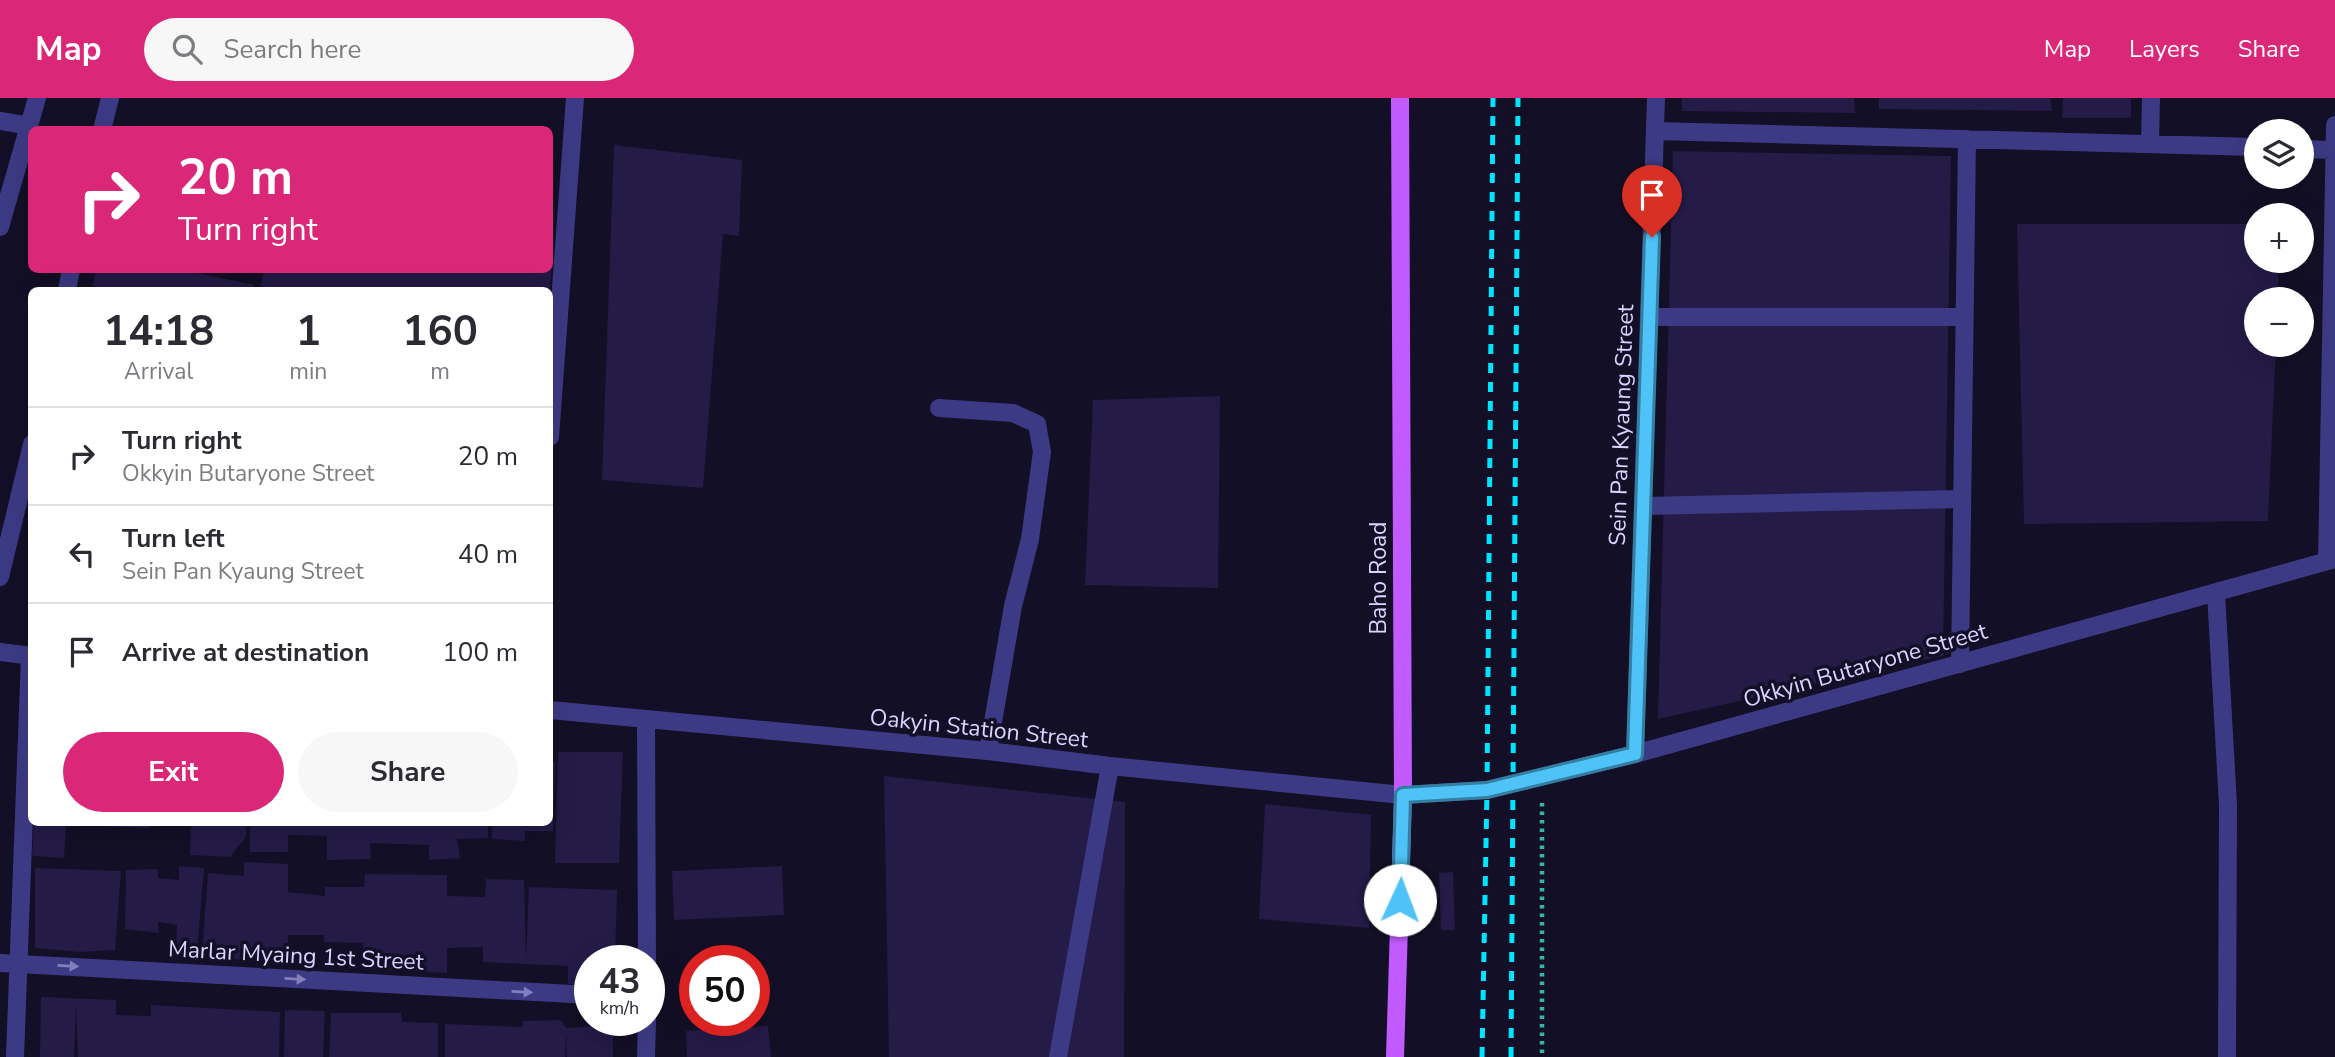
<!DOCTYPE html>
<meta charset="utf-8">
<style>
:root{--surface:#fff;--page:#f7f7f7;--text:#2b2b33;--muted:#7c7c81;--line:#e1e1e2;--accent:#db2777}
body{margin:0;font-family:"Nunito Sans",sans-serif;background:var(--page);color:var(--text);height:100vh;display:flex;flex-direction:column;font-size:26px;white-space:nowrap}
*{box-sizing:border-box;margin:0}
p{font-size:23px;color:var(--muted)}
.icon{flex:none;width:38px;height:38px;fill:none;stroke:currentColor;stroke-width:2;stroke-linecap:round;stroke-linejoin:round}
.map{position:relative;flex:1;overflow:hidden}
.drawer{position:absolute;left:28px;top:189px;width:525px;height:539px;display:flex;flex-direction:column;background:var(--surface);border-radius:10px;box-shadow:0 7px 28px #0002}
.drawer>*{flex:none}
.banner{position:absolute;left:28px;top:28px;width:525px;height:147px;border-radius:10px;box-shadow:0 7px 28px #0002;background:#db2777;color:#fff;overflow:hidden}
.buttons{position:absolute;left:2244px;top:21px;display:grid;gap:14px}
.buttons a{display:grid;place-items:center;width:70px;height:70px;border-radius:50%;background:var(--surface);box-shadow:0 7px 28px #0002;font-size:35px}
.speed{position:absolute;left:574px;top:847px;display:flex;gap:14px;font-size:35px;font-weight:700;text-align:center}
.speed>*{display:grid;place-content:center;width:91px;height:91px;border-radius:50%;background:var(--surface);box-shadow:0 7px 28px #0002;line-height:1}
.speed small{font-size:18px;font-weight:400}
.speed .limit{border:10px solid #d22;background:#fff;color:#111}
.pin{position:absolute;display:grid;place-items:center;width:60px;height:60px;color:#fff;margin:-72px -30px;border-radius:50% 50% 50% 0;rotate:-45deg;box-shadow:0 0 7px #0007}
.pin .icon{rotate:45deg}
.me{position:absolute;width:77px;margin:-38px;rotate:2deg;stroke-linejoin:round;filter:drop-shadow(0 0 5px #0008)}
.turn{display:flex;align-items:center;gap:24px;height:147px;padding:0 35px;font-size:32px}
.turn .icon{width:91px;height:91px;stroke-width:2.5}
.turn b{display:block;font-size:49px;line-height:60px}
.eta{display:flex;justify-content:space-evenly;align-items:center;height:119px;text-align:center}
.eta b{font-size:42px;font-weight:700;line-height:49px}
.action{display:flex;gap:14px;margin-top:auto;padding:14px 35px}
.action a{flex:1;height:80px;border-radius:42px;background:var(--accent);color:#fff;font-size:28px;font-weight:700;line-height:80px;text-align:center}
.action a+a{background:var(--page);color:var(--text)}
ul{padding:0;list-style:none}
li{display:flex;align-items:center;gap:21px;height:98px;padding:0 35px;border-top:2px solid var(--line)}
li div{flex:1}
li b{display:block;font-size:26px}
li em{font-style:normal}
header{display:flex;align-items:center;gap:42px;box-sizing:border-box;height:98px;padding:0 35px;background:var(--accent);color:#fff}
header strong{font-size:33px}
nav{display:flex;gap:38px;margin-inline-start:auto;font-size:24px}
.search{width:490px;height:63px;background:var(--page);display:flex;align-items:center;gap:18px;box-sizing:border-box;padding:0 24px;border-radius:38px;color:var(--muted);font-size:26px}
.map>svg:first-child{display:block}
</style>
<header>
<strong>Map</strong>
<div class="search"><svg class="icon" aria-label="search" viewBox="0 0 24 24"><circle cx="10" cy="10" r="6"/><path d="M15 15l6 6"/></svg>Search here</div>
<nav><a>Map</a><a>Layers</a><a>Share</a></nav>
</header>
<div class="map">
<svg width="2335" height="959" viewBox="0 0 2335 959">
<rect width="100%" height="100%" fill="#130f26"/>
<path fill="#241b47" d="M1682,0H1854L1855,15L1682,13Z
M1879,0H2050L2052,13L1879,11Z
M2063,0H2131V20H2062Z
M614,47L742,62L739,138L723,136L703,390L602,382Z
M1673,53L1951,58L1943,558L1658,621Z
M2017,126H2256V163H2279L2278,201H2256V247H2276L2268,423L2024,426Z
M96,172H183L254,187L253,192H92Z
M264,172H551V177L550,192H260Z
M1220,298L1218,490L1085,487L1093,302Z
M558,654H623L619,765H555Z
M555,664L553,733H525V743L492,741V724H550V665Z
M884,678L1125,704L1124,959H889Z
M1265,706L1371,717L1369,830L1259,821Z
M34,724H66L64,760L32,758Z
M74,724H151L150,730L74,727Z
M191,724H247L246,739L230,759L190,757Z
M250,724H488V740L457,741L460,760L429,762V747L370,745L371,761L327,762V738L288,737V754H250Z
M244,764L288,766V794L325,798V789H364L365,776L447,777V798L485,799L486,781L524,782L526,861L529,789L617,792L615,863H590V887L568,886V868L483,864V849L447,850V875L362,871L363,845L324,844V837H288V867L202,857L208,775L244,778Z
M179,768L204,770L197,854L176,852L177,827L158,824L159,835L125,831L126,772L158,771V780L179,782Z
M782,768L784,817L674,822L672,773Z
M35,770L121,773L115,852L80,854L35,850Z
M1453,774L1455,832H1441L1439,775Z
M41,899L116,902V917L151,918V907L280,914L279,959H78L76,906L74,959H40Z
M285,912L325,913L323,959H284Z
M331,915H401L402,924L438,925V959H329Z
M561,922L566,930L613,927V959H567L566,936L565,959H445V926L523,929V923Z
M768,928L771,959H687L686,933Z"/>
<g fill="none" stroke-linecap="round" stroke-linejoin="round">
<path stroke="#2fb8b0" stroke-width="4.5" stroke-dasharray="3.5 5" stroke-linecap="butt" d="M1542,705V959"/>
<path stroke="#3d3a85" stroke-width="18" d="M0,23L30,28
M102,32L110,0
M1656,33L2256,49
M2150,45L2151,0
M2301,51L2334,52
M0,129L37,0
M67,192L71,172
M1650,219H1965
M939,310L1013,315L1037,326L1042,354L1030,441L1013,508L988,653
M550,339L575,0
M1643,408L1962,401
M2327,463L2335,27
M0,479L32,346
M2216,495L2228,707L2227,959
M0,554L32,558
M1960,566L1967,41
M550,612L988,653L1110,668L1403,697L1487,692L1635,656L2335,461
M646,622L647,863
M1635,656L1656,0
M0,865L590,897
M15,959L30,557
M646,959L647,922
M1058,959L1110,668"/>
<path stroke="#c25bff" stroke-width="18" d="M1395,959L1403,697L1400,0"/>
<path stroke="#00e5ff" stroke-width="5" stroke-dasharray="10 9" stroke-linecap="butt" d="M1482,959L1487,692L1493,0
M1511,959L1518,0"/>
</g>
<defs><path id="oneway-solid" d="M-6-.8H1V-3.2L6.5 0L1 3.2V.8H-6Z" transform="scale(1.75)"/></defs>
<g fill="#837fbc">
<use href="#oneway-solid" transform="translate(68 868) rotate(3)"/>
<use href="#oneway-solid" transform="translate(295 881) rotate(3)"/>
<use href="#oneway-solid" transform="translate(522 894) rotate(3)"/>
</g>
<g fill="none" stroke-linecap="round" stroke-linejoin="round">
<g stroke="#337fa1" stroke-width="18">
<path id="route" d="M1400,802L1403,697L1487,692L1635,656L1652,139"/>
</g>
<use href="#route" stroke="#4fc3f7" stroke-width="12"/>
</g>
<g text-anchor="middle" stroke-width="7" stroke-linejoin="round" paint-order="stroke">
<g font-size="23" fill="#d9d4ff" stroke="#130f26">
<text transform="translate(1621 327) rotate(-88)" y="8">Sein Pan Kyaung Street</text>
<text transform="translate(1378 480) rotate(-90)" y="8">Baho Road</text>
<text transform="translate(1865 567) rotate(-16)" y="8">Okkyin Butaryone Street</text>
<text transform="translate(979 630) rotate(6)" y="8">Oakyin Station Street</text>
<text transform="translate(296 857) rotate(3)" y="8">Marlar Myaing 1st Street</text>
</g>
</g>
</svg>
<div class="buttons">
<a><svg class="icon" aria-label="layers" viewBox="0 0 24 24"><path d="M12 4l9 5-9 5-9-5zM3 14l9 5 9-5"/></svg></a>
<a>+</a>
<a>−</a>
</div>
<div class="speed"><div>43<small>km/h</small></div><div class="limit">50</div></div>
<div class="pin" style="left:1652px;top:139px;background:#d93025"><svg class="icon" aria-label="arrive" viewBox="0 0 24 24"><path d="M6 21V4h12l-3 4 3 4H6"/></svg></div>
<svg class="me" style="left:1400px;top:802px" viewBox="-20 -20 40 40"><circle r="19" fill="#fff"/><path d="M0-13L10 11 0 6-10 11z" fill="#4fc3f7"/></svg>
<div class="banner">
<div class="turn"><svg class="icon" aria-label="right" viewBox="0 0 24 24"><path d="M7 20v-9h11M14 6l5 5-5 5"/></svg><div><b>20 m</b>Turn right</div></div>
</div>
<section class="drawer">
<div class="eta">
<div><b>14:18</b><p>Arrival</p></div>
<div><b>1</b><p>min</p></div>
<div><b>160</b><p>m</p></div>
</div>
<ul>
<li><svg class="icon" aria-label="right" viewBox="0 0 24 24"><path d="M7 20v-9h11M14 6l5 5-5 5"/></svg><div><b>Turn right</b><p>Okkyin Butaryone Street</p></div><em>20 m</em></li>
<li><svg class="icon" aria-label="left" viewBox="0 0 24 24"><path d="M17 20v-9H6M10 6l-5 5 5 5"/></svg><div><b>Turn left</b><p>Sein Pan Kyaung Street</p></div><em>40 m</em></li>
<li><svg class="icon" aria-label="arrive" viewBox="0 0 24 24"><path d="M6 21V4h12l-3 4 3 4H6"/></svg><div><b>Arrive at destination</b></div><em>100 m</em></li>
</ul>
<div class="action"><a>Exit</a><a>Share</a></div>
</section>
</div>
